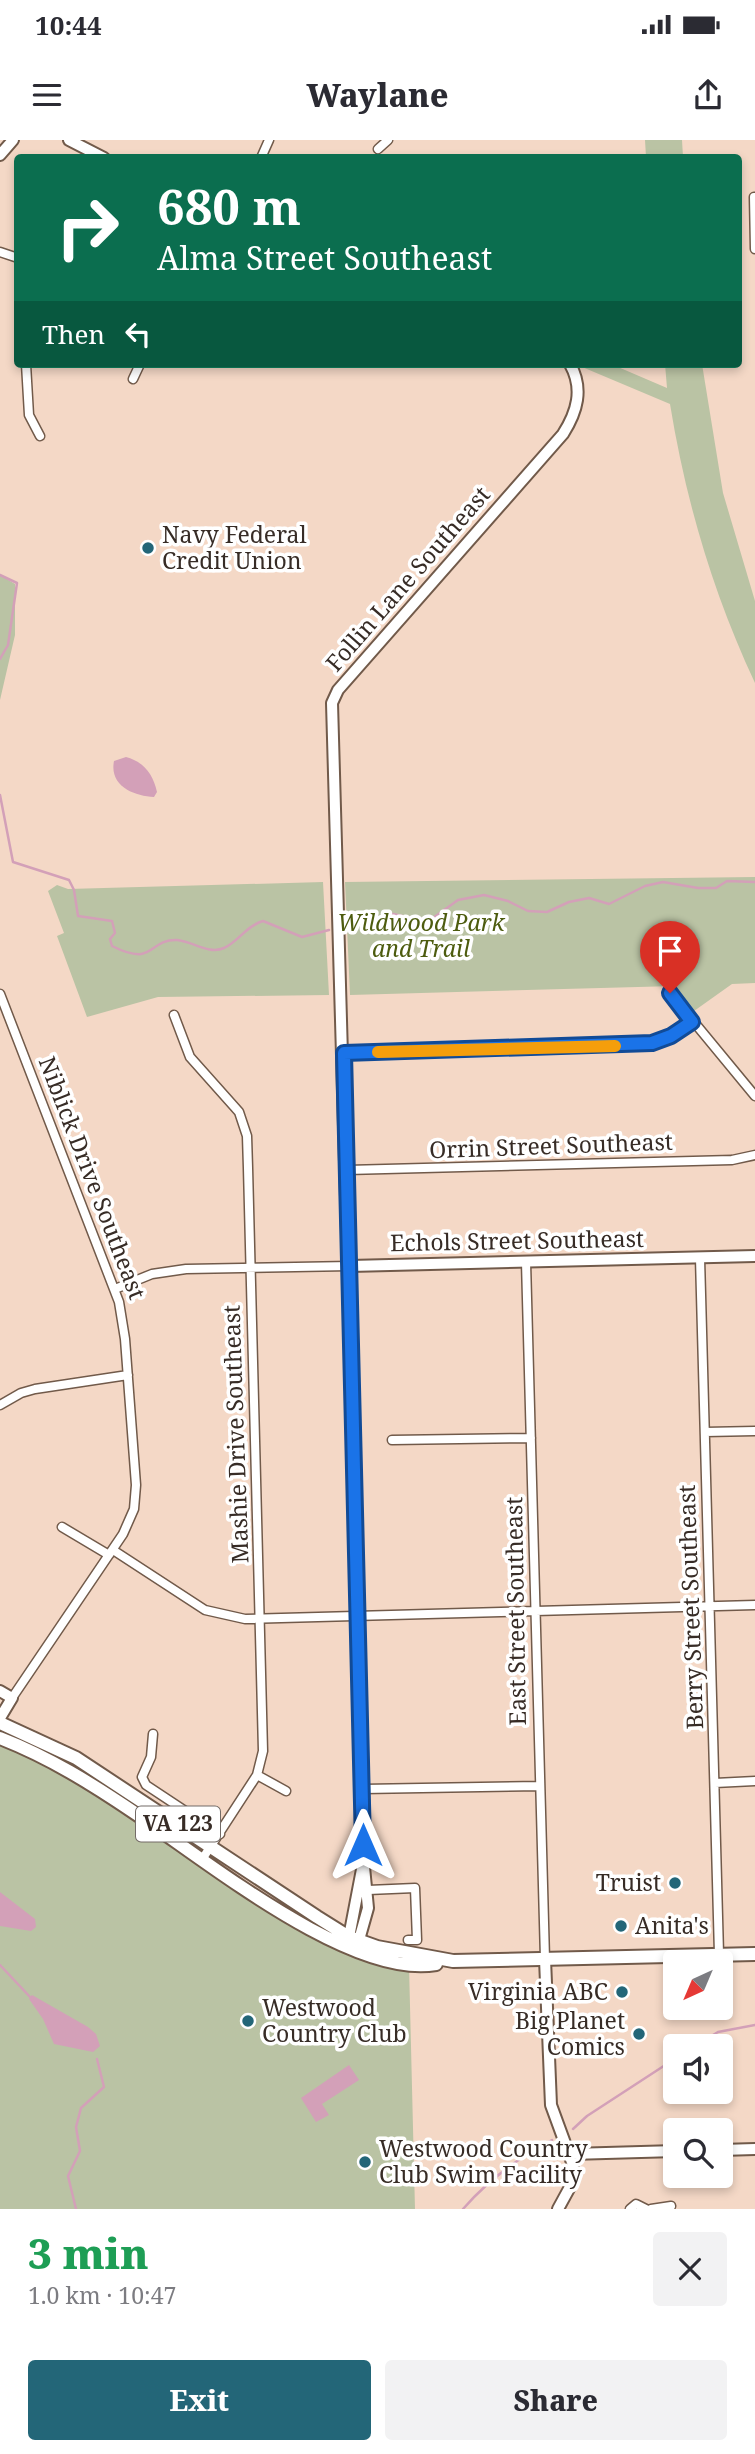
<!DOCTYPE html>
<meta charset="utf-8">
<style>
:root{--surface:#fff;--page:#f2f2f3;--text:#2b2b33;--muted:#7c7c81;--accent:#236678}
body{margin:0;font-family:"Noto Serif",serif;background:var(--page);color:var(--text);height:100vh;display:flex;flex-direction:column;font-size:26px;white-space:nowrap}
*{box-sizing:border-box;margin:0}
p{font-size:23px;color:var(--muted)}
.icon{flex:none;width:38px;height:38px;fill:none;stroke:currentColor;stroke-width:2;stroke-linecap:round;stroke-linejoin:round}
.map{position:relative;height:2069px;overflow:hidden}
.side{display:flex;flex-direction:column;background:var(--surface);flex:1}
.side>*{flex:none}
.banner{position:absolute;left:14px;top:14px;width:728px;height:214px;border-radius:7px;box-shadow:0 4px 10px #0003;background:#0b6e4f;color:#fff;overflow:hidden}
.needle{width:46px;rotate:224deg}
.buttons{position:absolute;left:663px;top:1810px;display:grid;gap:14px}
.buttons a{display:grid;place-items:center;width:70px;height:70px;border-radius:7px;background:var(--surface);box-shadow:0 4px 10px #0003;font-size:35px}
.pin{position:absolute;display:grid;place-items:center;width:60px;height:60px;color:#fff;margin:-72px -30px;border-radius:50% 50% 50% 0;rotate:-45deg;box-shadow:0 0 7px #0007}
.pin .icon{rotate:45deg}
.me{position:absolute;width:77px;margin:-38px;rotate:0deg;stroke-linejoin:round;filter:drop-shadow(0 0 5px #0008)}
.turn{display:flex;align-items:center;gap:24px;height:147px;padding:0 28px;font-size:32px}
.turn .icon{width:91px;height:91px;stroke-width:2.5}
.turn b{display:block;font-size:49px;line-height:60px}
.then{display:flex;align-items:center;height:66px;padding:0 28px;background:#0003;gap:14px;font-size:26px}
.round{display:grid;place-items:center;flex:none;width:74px;height:74px;border-radius:7px;background:var(--page)}
.headline{display:flex;align-items:center;justify-content:space-between;height:119px;padding:0 28px}
h1{font-size:42px;font-weight:800;line-height:52px;color:#1e9e55}
.cta{display:flex;gap:14px;margin-top:auto;padding:14px 28px}
.cta a{flex:1;height:80px;border-radius:7px;background:var(--accent);color:#fff;font-size:28px;font-weight:800;line-height:80px;text-align:center}
.cta a+a{background:var(--page);color:var(--text)}
.status{display:flex;justify-content:space-between;align-items:center;height:49px;padding:0 35px;background:var(--surface);direction:ltr}
.status svg{height:19px;fill:currentColor}
header{display:flex;justify-content:space-between;align-items:center;height:91px;padding:0 28px;background:var(--surface);font-size:32px;font-weight:800}
.map>svg:first-child{display:block}
</style>
<div class="status"><b>10:44</b><svg viewBox="0 0 49 12"><path d="M0 12V9h3v3zM5 12V6h3v6zM10 12V3h3v9zM15 12V0h3v12zM26 1h20v11H26zM47 4h2v5h-2z"/></svg></div>
<header><svg class="icon" aria-label="menu" viewBox="0 0 24 24"><path d="M4 6h16M4 12h16M4 18h16"/></svg>Waylane<svg class="icon" aria-label="share" viewBox="0 0 24 24"><path d="M12 15V3M7 8l5-5 5 5M5 13v7h14v-7"/></svg></header>
<div class="map">
<svg width="755" height="2069" viewBox="0 0 755 2069">
<rect width="100%" height="100%" fill="#f4d8c6"/>
<path fill="#bac3a4" d="M645,0H682L683,17H646Z
M575,224H611L667,248L665,224H702L723,353L755,461V543C713,453 686,362 670,264Z
M0,435L15,444V495L0,560Z
M755,737V843L732,844L694,871L675,846L350,855L345,742Z
M323,742L329,855L158,857L87,877L57,796L64,793L48,751L57,745L68,749Z
M0,1598L17,1605L305,1787L409,1825L415,2069H0Z"/>
<path fill="#d3a0b8" d="M126,617C144,622 153,634 157,652L154,657C134,656 109,646 114,621Z
M0,1752L35,1779L36,1787L31,1791L0,1786Z
M32,1855L88,1887L96,1894L100,1906L93,1912L54,1904L43,1879L29,1859Z
M349,1925L359,1940L322,1964L329,1975L316,1982L301,1958Z"/>
<g fill="none" stroke-linecap="round" stroke-linejoin="round">
<path stroke="#d3a0b8" stroke-width="2.5" d="M0,435L17,443L8,505L0,519
M0,655L13,722L69,740L74,750L78,776L112,781L115,793L110,799L112,806C156,828 147,799 177,800C192,801 209,815 224,808C238,802 246,786 263,781L302,797L329,790
M350,784L393,774L416,779L433,778L458,760L484,755L508,761L528,771L547,772L569,762L589,758L609,764L645,746L663,742L698,748H716L727,741L755,742
M0,1825L31,1858
M695,1906L718,1892L755,1885
M573,1989L587,1976L676,1918
M76,2069L68,2036L80,2011L76,1987L81,1968L104,1947L97,1919
M463,2069C489,2039 518,2018 552,2000"/>
<g stroke="#715a4a" stroke-width="11">
<path id="street" d="M378,9L388,0
M261,18L269,0
M754,57L755,109
M0,112L18,118
M26,224L29,275L40,296
M133,239L140,224
M670,853L755,956
M0,854L119,1162L125,1199L136,1345L134,1369L123,1394L12,1558
M174,875L190,917L239,972L247,996L248,1028L263,1611L257,1635L203,1718
M344,913L638,905L671,896L692,882
M347,1030L732,1020L755,1015
M700,1118L719,1814
M526,1122L545,1819
M115,1149L152,1134L186,1129L350,1126
M0,1265L21,1253L35,1249L128,1235
M705,1292L755,1291
M392,1300L531,1298
M62,1387L109,1415
M113,1410L205,1470L245,1479L755,1465
M153,1594L151,1617L142,1637L146,1645L220,1694
M257,1635L286,1651
M715,1643L755,1641
M363,1649L539,1646
M368,1750L415,1748L417,1800H408
M630,2069L636,2064L646,2069
M651,2069L671,2066"/>
</g>
<g stroke="#715a4a" stroke-width="14">
<path id="secondary" d="M69,0L104,18
M0,15L13,0
M350,1126L755,1116
M0,1551L12,1558L0,1578
M351,1803L349,1797L363,1724L364,1691L332,563L338,550L563,294C577,272 584,249 570,224
M357,1807L368,1768L364,1727
M545,1819L551,1965L573,2025L570,2047L558,2069
M721,2010L755,2009
M571,2014L676,2011"/>
</g>
<g stroke="#715a4a" stroke-width="16">
<path id="primary" d="M0,1583L76,1618L317,1777L349,1797L377,1807L453,1821L755,1814
M0,1598C49,1617 92,1644 135,1673C206,1720 351,1839 436,1824"/>
</g>
<use href="#street" stroke="#fff" stroke-width="8"/>
<use href="#secondary" stroke="#fff" stroke-width="10"/>
<use href="#primary" stroke="#fff" stroke-width="12"/>
</g>
<g fill="none" stroke-linecap="round" stroke-linejoin="round">
<g stroke="#114b97" stroke-width="18">
<path id="route" d="M363,1705L344,913L652,903L671,896L692,882L670,853"/>
</g>
<use href="#route" stroke="#1a73e8" stroke-width="12"/>
<path stroke="#f59e0b" stroke-width="12" d="M378,912L615,906"/>
</g>
<g fill="#236678" stroke="#fff" stroke-width="2.5">
<circle cx="148" cy="408" r="7"/>
<circle cx="675" cy="1743" r="7"/>
<circle cx="621" cy="1786" r="7"/>
<circle cx="622" cy="1852" r="7"/>
<circle cx="248" cy="1881" r="7"/>
<circle cx="639" cy="1894" r="7"/>
<circle cx="365" cy="2022" r="7"/>
</g>
<g text-anchor="middle" stroke-width="7" stroke-linejoin="round" paint-order="stroke">
<rect fill="#fff" stroke="#736b67" stroke-width="2" x="136" y="1666.5" width="84" height="35" rx="5"/>
<g font-size="21" font-weight="bold" fill="#372c26">
<text x="178" y="1691">VA 123</text>
</g>
<g font-size="23" fill="#372c26" stroke="#fff" text-anchor="start">
<text x="162" y="403">Navy Federal<tspan x="162" dy="26">Credit Union</tspan></text>
<text x="661" y="1751" text-anchor="end">Truist</text>
<text x="635" y="1794">Anita's</text>
<text x="608" y="1860" text-anchor="end">Virginia ABC</text>
<text x="262" y="1876">Westwood<tspan x="262" dy="26">Country Club</tspan></text>
<text x="625" y="1889" text-anchor="end">Big Planet<tspan x="625" dy="26">Comics</tspan></text>
<text x="379" y="2017">Westwood Country<tspan x="379" dy="26">Club Swim Facility</tspan></text>
</g>
<g font-size="23" fill="#372c26" stroke="#fff">
<text transform="translate(408 439) rotate(-49)" y="8">Follin Lane Southeast</text>
<text transform="translate(551 1006) rotate(-2)" y="8">Orrin Street Southeast</text>
<text transform="translate(92 1038) rotate(69)" y="8">Niblick Drive Southeast</text>
<text transform="translate(517 1101) rotate(-1)" y="8">Echols Street Southeast</text>
<text transform="translate(236 1294) rotate(-92)" y="8">Mashie Drive Southeast</text>
<text transform="translate(691 1467) rotate(-92)" y="8">Berry Street Southeast</text>
<text transform="translate(516 1471) rotate(-91)" y="8">East Street Southeast</text>
</g>
<g font-size="23" font-style="italic" fill="#4d5c0f" stroke="#fff">
<text x="421" y="791">Wildwood Park<tspan x="421" dy="26">and Trail</tspan></text>
</g>
</g>
</svg>
<div class="buttons">
<a><svg class="needle" viewBox="-14 -14 28 28"><path d="M0-13l5 13h-10z" fill="#e53935"/><path d="M0 13l5-13h-10z" fill="#7c7c81"/></svg></a>
<a><svg class="icon" aria-label="sound" viewBox="0 0 24 24"><path d="M4 9h4l5-4v14l-5-4H4zM17 9q2 3 0 6"/></svg></a>
<a><svg class="icon" aria-label="search" viewBox="0 0 24 24"><circle cx="10" cy="10" r="6"/><path d="M15 15l6 6"/></svg></a>
</div>
<div class="pin" style="left:670px;top:853px;background:#d93025"><svg class="icon" aria-label="arrive" viewBox="0 0 24 24"><path d="M6 21V4h12l-3 4 3 4H6"/></svg></div>
<svg class="me" style="left:363px;top:1705px" viewBox="-20 -20 40 40"><path d="M0-17L14 15 0 8-14 15z" fill="#1a73e8" stroke="#fff" stroke-width="4"/></svg>
<div class="banner">
<div class="turn"><svg class="icon" aria-label="right" viewBox="0 0 24 24"><path d="M7 20v-9h11M14 6l5 5-5 5"/></svg><div><b>680 m</b>Alma Street Southeast</div></div>
<div class="then">Then<svg class="icon" aria-label="left" viewBox="0 0 24 24"><path d="M17 20v-9H6M10 6l-5 5 5 5"/></svg></div>
</div>
</div>
<section class="side">
<div class="headline"><div><h1>3 min</h1><p>1.0 km · 10:47</p></div><a class="round"><svg class="icon" aria-label="close" viewBox="0 0 24 24"><path d="M6 6l12 12M18 6L6 18"/></svg></a></div>
<div class="cta"><a>Exit</a><a>Share</a></div>
</section>
